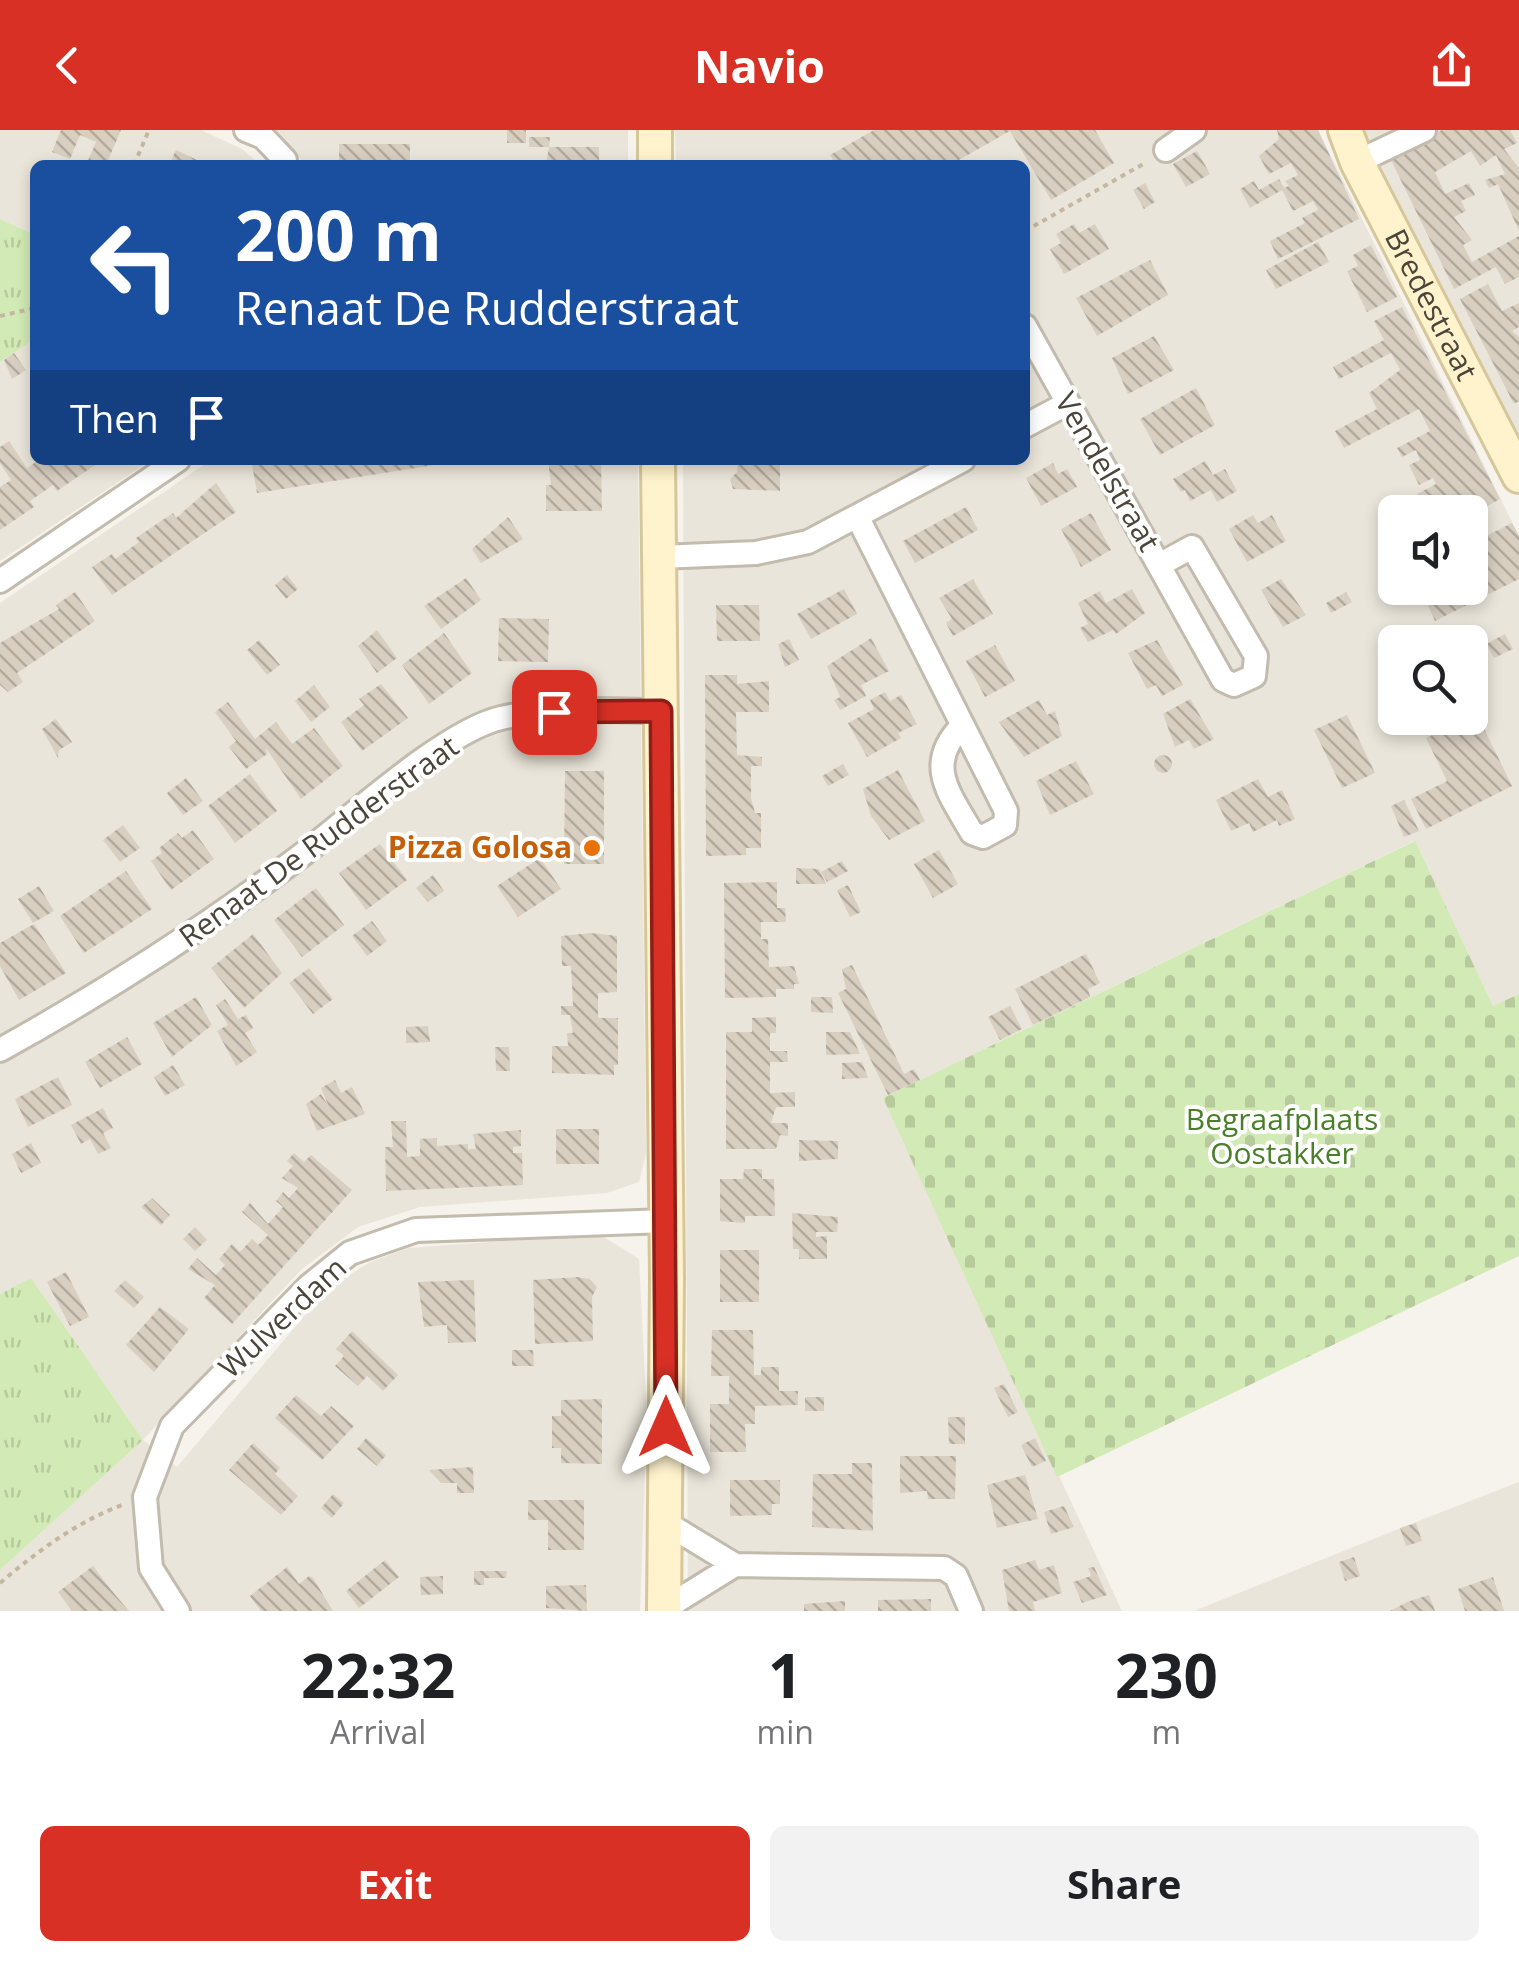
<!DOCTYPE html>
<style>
:root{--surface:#fff;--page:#f2f2f2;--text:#202124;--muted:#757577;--accent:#d93025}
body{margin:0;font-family:"Open Sans",sans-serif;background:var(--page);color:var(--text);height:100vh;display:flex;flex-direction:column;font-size:38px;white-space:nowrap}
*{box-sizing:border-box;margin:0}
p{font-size:32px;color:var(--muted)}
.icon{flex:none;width:55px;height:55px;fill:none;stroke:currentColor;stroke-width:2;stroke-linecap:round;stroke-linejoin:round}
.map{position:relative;height:1481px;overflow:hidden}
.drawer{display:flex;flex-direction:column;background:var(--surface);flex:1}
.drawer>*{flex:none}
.top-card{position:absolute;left:30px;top:30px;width:1000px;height:305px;border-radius:15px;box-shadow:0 5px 15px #0003;background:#1a4fa0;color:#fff;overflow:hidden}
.buttons{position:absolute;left:1378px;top:365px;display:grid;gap:20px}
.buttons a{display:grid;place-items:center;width:110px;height:110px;border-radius:15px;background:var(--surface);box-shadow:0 5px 15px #0003;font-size:50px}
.pin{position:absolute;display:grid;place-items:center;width:85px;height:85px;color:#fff;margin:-42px;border-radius:20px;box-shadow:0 5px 15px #0006}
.me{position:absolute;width:110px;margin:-55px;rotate:0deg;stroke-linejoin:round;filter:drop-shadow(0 0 8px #0008)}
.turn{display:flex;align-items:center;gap:35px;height:210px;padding:0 40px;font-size:45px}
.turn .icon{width:130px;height:130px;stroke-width:2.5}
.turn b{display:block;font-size:70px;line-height:85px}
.then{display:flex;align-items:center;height:95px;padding:0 40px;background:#0003;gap:20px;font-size:38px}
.eta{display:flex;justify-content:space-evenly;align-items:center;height:170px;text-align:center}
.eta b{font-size:60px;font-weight:700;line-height:70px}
.action{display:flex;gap:20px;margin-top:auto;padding:20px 40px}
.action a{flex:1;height:115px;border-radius:15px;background:var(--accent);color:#fff;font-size:40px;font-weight:700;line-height:115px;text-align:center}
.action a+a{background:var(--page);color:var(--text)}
header{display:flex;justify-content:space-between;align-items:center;height:130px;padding:0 40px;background:var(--accent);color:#fff;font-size:45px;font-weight:700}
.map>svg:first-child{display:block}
</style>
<header><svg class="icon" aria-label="back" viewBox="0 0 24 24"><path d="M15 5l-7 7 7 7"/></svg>Navio<svg class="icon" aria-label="share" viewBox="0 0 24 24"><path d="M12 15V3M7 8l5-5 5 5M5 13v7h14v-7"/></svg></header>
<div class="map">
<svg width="1519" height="1481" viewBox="0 0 1519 1481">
<defs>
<pattern id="grass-tufts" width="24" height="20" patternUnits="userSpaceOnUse" patternTransform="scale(2.5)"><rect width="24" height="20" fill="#d2eab5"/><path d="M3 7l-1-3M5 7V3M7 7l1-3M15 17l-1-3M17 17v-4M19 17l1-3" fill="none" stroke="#b6ca9c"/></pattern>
<pattern id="cemetery-stones" width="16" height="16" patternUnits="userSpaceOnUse" patternTransform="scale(2.5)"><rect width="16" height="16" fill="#d2eab5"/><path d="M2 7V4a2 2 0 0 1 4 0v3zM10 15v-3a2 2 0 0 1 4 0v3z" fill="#b6ca9c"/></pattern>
<pattern id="building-back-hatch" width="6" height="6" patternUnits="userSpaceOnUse" patternTransform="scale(2.5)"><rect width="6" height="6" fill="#d8cfc1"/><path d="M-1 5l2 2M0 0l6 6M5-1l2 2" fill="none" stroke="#b1aa9e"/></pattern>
</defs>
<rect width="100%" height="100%" fill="#f6f3ec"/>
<path fill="#eae5da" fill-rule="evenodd" d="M0,0H201L242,19L261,35H35V105L0,89Z
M272,0H628V35H306Z
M675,0H1318L1519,406V864L1493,876L1414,711L883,968L1122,1481H688L683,330H1025V35H676ZM1395,382H1470V458H1395ZM1395,512H1470V588H1395Z
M1362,0H1519V312L1386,56Z
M35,209V330H151L0,431V232Z
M211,330H638L646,1024L639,1052L607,1063L420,1077L358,1097L302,1139L143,1310L177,1337L327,1159L370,1132L408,1118L599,1104L639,1129L647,1288L640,1481H0V1440L143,1310L31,1149L0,1164V473Z
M1519,1352V1481H1194L1421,1390Z"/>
<path fill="url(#grass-tufts)" d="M0,89L35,105V209L0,232Z
M31,1148L143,1310L0,1440V1164Z"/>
<path fill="url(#cemetery-stones)" d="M1415,711L1493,876L1519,864V1126L1057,1347L883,968Z"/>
<path fill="url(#building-back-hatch)" d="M61,0H121L106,35H86L96,12L80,5L70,29L52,22Z
M507,0H526V13H507Z
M874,0H1095L1114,33L1051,70L1010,1L950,35H836L830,25Z
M1277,0H1318L1359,89L1278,129L1270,111L1305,93L1302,88L1318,80L1313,71L1293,81L1282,60L1250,78L1240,59L1254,51L1259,60L1279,49L1284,58L1289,56L1285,51L1298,45L1291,33L1269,44L1259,26L1279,9Z
M1442,0H1510L1517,13L1504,19L1519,38V101L1498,54L1489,58L1485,50L1505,44L1496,25L1480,36L1471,21L1435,42L1445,64L1469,53L1475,65L1461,71L1466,81L1454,87L1472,110L1463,115L1472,132L1519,106V147L1505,154L1496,137L1454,159L1389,26Z
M529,7H550L549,17H599V35H546L549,17H529Z
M339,14H410V33L339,35Z
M176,20L197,30L195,35H169Z
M1197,21L1210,44L1186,57L1173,34Z
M1145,53L1155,72L1144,79L1133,60Z
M1074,94L1079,103L1095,94L1109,119L1064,144L1050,119L1061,113L1056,104Z
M1318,112L1329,132L1276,159L1266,140Z
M1371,115L1397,167L1367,182L1347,141L1358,136L1353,125Z
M1150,130L1168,165L1097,206L1076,168Z
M1488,154L1502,181L1519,173V197L1512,201L1519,207V271L1514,274L1460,169Z
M1402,177L1500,369L1470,386L1433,382L1426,370L1421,373L1417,364L1436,354L1433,348L1419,355L1409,335L1420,330L1416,320L1402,327L1397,318L1430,301L1419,279L1344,318L1335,301L1377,279L1369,263L1400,240L1391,223L1339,249L1333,237L1384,210L1374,191Z
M1154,206L1174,240L1128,264L1112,228Z
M14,223L26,240L12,249L4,230Z
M1196,258L1215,295L1160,325L1140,289Z
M9,311L27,338L39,330H92L95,335L57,361L53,355L30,371L34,377L0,400V357L11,350L0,333V317Z
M266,330H440L441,334L257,363L252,335Z
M548,330H601L602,381H546V355H551Z
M738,330H780V361L733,359L730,349L737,342Z
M1205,331L1213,345L1225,339L1237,361L1217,372L1211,360L1190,371L1185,360L1181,362L1173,349Z
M1053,333L1058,344L1067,339L1077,357L1041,376L1026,348Z
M216,353L236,382L112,465L92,437L112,424L115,429L139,412L136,408L173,383L176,388Z
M966,377L978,400L915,433L903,411Z
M1091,383L1111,420L1081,437L1061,399Z
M1253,385L1258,393L1272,385L1286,411L1247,432L1229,399Z
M508,387L523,409L481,433L472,419Z
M1512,393L1519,406V449L1435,491L1426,471L1455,458H1470V414Z
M287,445L298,459L286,469L275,455Z
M466,448L481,470L441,499L424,476Z
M973,449L993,484L953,506L946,493L952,489L939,468Z
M1281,449L1306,485L1283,497L1261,460Z
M844,459L857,484L811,509L797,484Z
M1132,459L1145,483L1116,504L1113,500L1088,512L1080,498L1088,494L1078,473L1100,461L1106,473Z
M75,462L95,491L17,543L23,552L8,562L0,555V513L59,479L56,475Z
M1346,462L1352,472L1331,483L1326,473Z
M716,475H759L760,511H717Z
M499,488L549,489L548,532L498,531Z
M377,500L397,528L377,543L358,516Z
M444,503L472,543L429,574L402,535Z
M1505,504L1513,519L1494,528L1486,514Z
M871,508L889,541L861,555L866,566L840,580L834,570L840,567L827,536Z
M789,509L799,530L785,537L778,514Z
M259,510L280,535L267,545L247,520Z
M1157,510L1183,555L1162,566L1156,555L1147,559L1128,523Z
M995,515L1015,551L985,567L966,531Z
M705,545H737V554L769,551V582H736L737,625L762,627V636H751V668L755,683H761V718H746V725L706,726Z
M381,554L408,588L362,621L341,592L364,575L359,569Z
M314,555L330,577L311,592L295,571Z
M885,562L890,571L901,565L917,594L898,603L901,608L867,627L848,593L874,579L870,570Z
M1190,569L1214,609L1194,619L1189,610L1175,617L1163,584Z
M1039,570L1047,585L1055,581L1062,606L1024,627L999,592Z
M228,572L255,609L276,592L292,614L314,598L343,636L301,669L266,618L267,624L246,639L229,617L236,611L215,582Z
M1477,584L1512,656L1426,699L1411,669L1447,651L1426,608Z
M1347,585L1375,643L1342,658L1314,600Z
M56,589L72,612L59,620L58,628L42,599Z
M1154 634a9 9 0 1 1 18 0a9 9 0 1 1-18 0Z
M1076,631L1094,664L1050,685L1036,651Z
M843,634L849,645L828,656L822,646Z
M898,640L925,691L889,710L871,686L863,659Z
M565,641H604V734H564Z
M250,644L277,681L235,713L208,676Z
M186,648L203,671L183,685L167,663Z
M1258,649L1268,667L1282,660L1295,689L1279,696L1277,690L1253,702L1249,693L1231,701L1216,670Z
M1404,670L1419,701L1404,707L1391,676Z
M123,695L140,718L120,732L103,710Z
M193,700L214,729L171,760L151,731L162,723L159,718L178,703L182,708Z
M380,714L407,750L366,780L339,743Z
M939,720L958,754L933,768L914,734Z
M540,728L561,759L518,787L497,756Z
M842,731L848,741L827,752L821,742Z
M796,738L819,739L826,754H796Z
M126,741L152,779L84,823L60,786Z
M433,745L444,761L428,772L416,758Z
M777,752V778H785L786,792H761V809H768L769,837L794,836L799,854H794V859H776V867L725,868L724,753Z
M848,755L861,782L850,787L837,760Z
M39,756L54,781L33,793L18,769Z
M316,758L344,795L302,827L274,790Z
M372,791L387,811L367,826L352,806Z
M34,794L66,843L19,870L0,836V813Z
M591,803L617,806V862L598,863V888H618V935H614V945L552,943V916H568L567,903H573L570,885H561V876H573L571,836H562L561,806Z
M253,804L282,843L244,878L211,838Z
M1086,824L1100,853L1088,859L1090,867L1033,895L1015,859Z
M852,835L904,944L914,939L920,950L888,965L838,863L846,859L842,839Z
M309,838L333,869L313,884L289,853Z
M196,867L212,895L172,927L153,893Z
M811,867H832L833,883L811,882Z
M225,869L238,889L246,885L253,898L245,903L257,922L236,936L217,901L228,895L216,875Z
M1010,876L1022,899L1000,910L988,887Z
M776,887V903H770V921H787L788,932H770V963L795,962V977H776L771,993H788V1006L780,1005L776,1019H726V902H752V888Z
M428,896L430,912L406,913V897Z
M826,902H850L860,924L826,925Z
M127,907L142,934L100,958L85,932Z
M495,917H509L510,941H496Z
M862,932L868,948L842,949V933Z
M173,935L185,955L165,966L154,947Z
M58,947L72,975L28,997L15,969Z
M335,950L341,963L352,957L365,984L317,1001L306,974L321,964L329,977L321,958Z
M103,978L113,998L103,1003L111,1018L98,1024L90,1009L81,1014L71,995Z
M391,991H406L407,1027L420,1026V1009L437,1008V1016L468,1014V1019H476L473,1004L521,1000V1016L513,1017V1023H522L523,1055L386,1061L385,1017H393Z
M556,999H599V1034H556Z
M799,1010L838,1011V1029L799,1031Z
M31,1013L41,1033L21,1043L12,1024Z
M294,1023L304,1032L311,1025L352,1060L232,1194L204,1168L215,1155L188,1139L197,1128L216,1145L225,1135L219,1129L232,1114L240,1122L252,1109L258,1115L268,1105L242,1082L250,1073L268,1094L283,1077L276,1071L283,1062L289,1068L298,1058L282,1048L293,1036L287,1031Z
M744,1039H762V1049H774L775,1086H745V1093L720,1091V1049H743Z
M152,1068L170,1085L161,1095L141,1077Z
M792,1083L838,1087L837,1102H816V1107L827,1106V1129H799V1119H793Z
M195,1097L207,1110L195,1121L183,1109Z
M720,1120H759V1172H720Z
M66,1142L89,1187L70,1196L47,1152Z
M577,1147L590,1149L597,1157L592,1167L593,1211L535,1214L533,1150Z
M125,1150L144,1167L134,1178L114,1161Z
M474,1150L476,1212L448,1213L447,1195L424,1197L418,1152Z
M160,1177L189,1199L154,1242L126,1215Z
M712,1200H753L754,1245H761V1237H779V1261H798V1275L755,1276V1294H745L746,1322H710V1274H729V1246H711Z
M352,1201L398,1245L383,1261L367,1246L358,1256L335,1236L344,1226L336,1219Z
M512,1220H533L534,1236H512Z
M1004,1254L1018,1282L1008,1287L994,1258Z
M296,1265L321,1286L331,1276L354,1296L322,1330L275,1288Z
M805,1267H824V1281H805Z
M602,1269V1334L561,1333V1318H552V1286H561V1270Z
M948,1287H965V1314H949Z
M366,1308L386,1325L377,1336L357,1319Z
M1035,1308L1046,1331L1032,1337L1021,1315Z
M253,1313L280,1338L275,1344L298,1366L281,1385L229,1340Z
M900,1326H956L955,1369H928L927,1361L900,1363Z
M852,1333H872L873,1401L812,1397L813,1344H852Z
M473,1337L474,1363H457V1353H441L429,1340Z
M1025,1345L1038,1389L997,1398L987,1355Z
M730,1350H780V1374H772V1385L730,1386Z
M333,1364L344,1373L332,1388L321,1378Z
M528,1370H584V1420H548V1390H528Z
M1064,1376L1074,1397L1051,1404L1044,1382Z
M1416,1393L1422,1411L1406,1416L1400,1398Z
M1354,1427L1360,1446L1345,1451L1339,1432Z
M385,1430L399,1447L359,1478L346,1461Z
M1035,1430L1039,1440L1054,1435L1062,1463L1033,1472L1035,1481H1009L1002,1440Z
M93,1436L112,1461L129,1481H72L58,1462Z
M287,1437L299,1454L309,1446L313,1448L333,1481H261L250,1466Z
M1094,1437L1107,1465L1082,1473L1073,1452L1091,1446L1088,1438Z
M474,1441H507L506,1448H484V1455H474Z
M443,1446V1464L421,1465L420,1447Z
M1493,1447L1504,1481H1465L1458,1459Z
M586,1455L587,1481L546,1478V1456Z
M1429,1465L1435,1481H1390L1407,1472Z
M931,1469V1481H878V1470Z
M845,1471V1481H804V1474Z"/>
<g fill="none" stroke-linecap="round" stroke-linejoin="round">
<g stroke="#c2bbae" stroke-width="28">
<path id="street" d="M246,0L263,7L285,30
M1166,20L1194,0
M1357,32L1424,0
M1025,196L1223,550L1234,555L1254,546L1256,526L1192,417L1159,435
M1025,296L1068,273
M858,388L1006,681L1005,695L983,707L972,703C949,663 924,634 962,596
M659,427L756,423L808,412L963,330
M0,451L178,330
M0,920C103,863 200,801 295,730C347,692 442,602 501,588C552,576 610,581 661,581
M666,1393L735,1435L944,1438L956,1446L971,1481
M664,1479L735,1435
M178,1481L151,1438L145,1367L172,1296L309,1156L350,1123L416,1100L666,1091"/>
</g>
<g stroke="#d6c79b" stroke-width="38">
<g id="secondary">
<path d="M655,0V35"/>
<path id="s1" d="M1345,0L1357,32L1519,346"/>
<path d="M658,330L667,1149L664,1481"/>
</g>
</g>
<path stroke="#c4b79f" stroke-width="4" stroke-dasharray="5 5" stroke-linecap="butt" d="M134,35L149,0
M1025,101L1145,33
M0,186L35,178
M0,1453C38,1421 75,1393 122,1375"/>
<use href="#street" stroke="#fff" stroke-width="22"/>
<use href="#secondary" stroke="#fff3cd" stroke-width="32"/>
</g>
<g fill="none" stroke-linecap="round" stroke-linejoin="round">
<g stroke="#8d1f18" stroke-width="25">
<path id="route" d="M554,582L661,581L666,1297"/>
</g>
<use href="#route" stroke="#d93025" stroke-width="18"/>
</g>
<circle fill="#e8710a" stroke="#fff" stroke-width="4" cx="592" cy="718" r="10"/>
<g text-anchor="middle" stroke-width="8" stroke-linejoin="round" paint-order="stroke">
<g font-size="30" fill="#4b4439" stroke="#fff">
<text dy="10" stroke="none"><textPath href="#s1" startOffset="195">Bredestraat</textPath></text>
<text transform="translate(1107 342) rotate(60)" y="10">Vendelstraat</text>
<text transform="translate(319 712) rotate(-36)" y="10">Renaat De Rudderstraat</text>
<text transform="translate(283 1188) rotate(-43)" y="10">Wulverdam</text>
</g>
<g font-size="30" font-weight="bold" fill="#c56008" stroke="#fff" text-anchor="end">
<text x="572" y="728">Pizza Golosa</text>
</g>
<g font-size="30" fill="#4a7f2a" stroke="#fff">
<text x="1282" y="1000">Begraafplaats<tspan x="1282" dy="34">Oostakker</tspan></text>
</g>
</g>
</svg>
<div class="buttons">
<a><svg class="icon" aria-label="sound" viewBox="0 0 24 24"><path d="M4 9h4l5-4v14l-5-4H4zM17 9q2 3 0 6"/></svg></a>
<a><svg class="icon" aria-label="search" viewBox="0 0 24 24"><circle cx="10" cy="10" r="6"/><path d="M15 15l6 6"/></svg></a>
</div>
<div class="pin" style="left:554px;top:582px;background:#d93025"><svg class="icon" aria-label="arrive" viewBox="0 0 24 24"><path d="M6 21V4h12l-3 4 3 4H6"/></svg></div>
<svg class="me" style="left:666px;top:1297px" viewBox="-20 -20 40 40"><path d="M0-17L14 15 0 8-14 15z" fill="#d93025" stroke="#fff" stroke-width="4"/></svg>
<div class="top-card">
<div class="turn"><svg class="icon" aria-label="left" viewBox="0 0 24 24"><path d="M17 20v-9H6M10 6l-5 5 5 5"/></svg><div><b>200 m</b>Renaat De Rudderstraat</div></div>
<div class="then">Then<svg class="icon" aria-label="arrive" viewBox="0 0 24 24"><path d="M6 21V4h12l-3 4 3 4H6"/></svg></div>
</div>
</div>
<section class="drawer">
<div class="eta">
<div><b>22:32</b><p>Arrival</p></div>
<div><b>1</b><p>min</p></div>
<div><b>230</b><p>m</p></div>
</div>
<div class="action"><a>Exit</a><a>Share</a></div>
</section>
